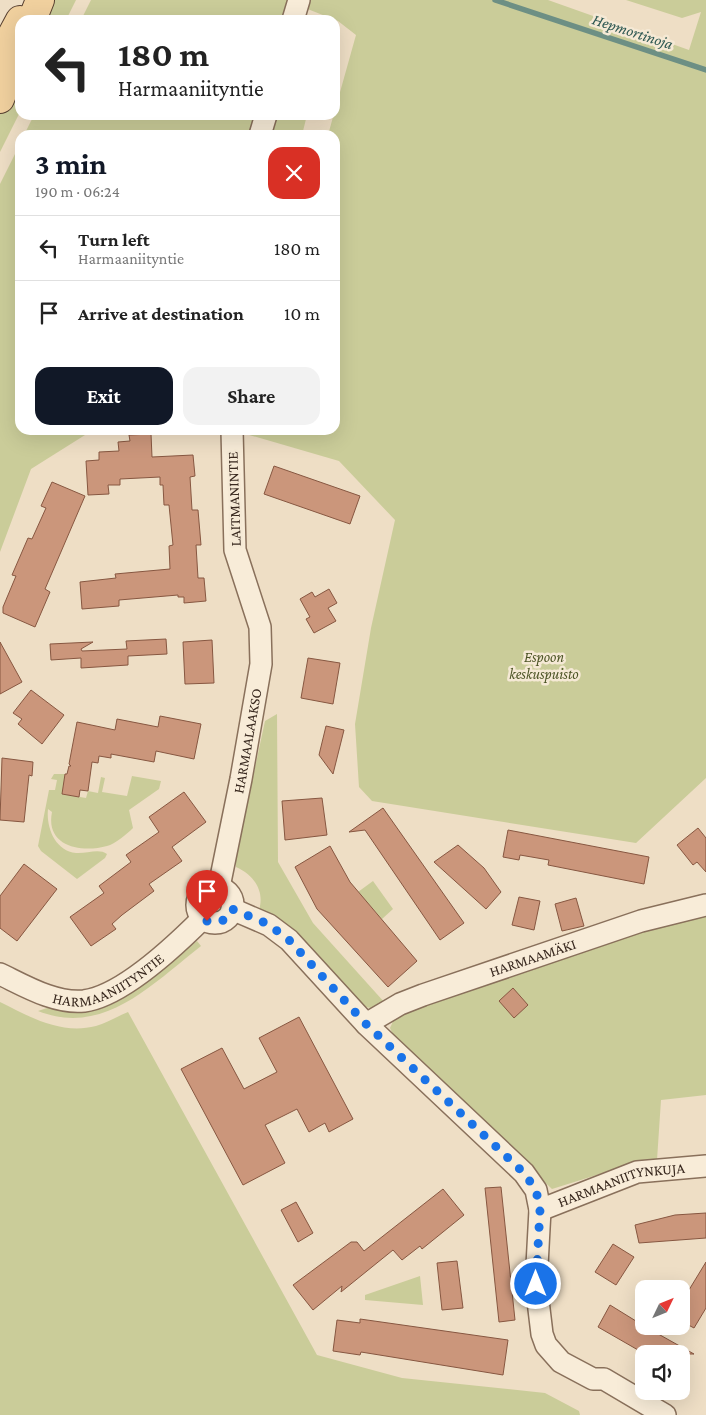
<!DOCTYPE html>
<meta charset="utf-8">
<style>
:root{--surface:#fff;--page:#f2f2f2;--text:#222;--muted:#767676;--line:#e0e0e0;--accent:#111827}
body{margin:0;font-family:"Crimson Pro",serif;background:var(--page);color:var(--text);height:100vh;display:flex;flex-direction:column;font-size:19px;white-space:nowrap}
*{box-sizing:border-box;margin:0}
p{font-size:16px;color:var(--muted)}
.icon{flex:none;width:28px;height:28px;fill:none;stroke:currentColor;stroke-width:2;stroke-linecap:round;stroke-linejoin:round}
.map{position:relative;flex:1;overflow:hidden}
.details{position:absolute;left:15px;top:130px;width:325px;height:305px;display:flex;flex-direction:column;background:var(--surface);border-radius:15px;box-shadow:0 5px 20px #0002}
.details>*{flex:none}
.top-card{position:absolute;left:15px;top:15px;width:325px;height:105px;border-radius:15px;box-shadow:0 5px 20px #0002;background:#fff;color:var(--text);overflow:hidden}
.needle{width:32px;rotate:47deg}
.tools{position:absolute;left:635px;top:1280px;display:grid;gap:10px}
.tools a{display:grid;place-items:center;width:55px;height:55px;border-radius:10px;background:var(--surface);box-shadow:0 5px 20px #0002;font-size:25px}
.pin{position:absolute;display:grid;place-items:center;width:42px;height:42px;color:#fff;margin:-51px -21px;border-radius:50% 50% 50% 0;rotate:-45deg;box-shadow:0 0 5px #0007}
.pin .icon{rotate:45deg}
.me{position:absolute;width:55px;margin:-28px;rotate:0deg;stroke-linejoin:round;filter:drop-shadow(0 0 4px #0008)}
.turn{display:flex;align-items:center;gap:18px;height:105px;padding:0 20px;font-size:22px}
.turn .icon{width:65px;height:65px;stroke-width:2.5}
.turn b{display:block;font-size:35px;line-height:42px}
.round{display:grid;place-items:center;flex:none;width:52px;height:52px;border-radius:15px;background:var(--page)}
.summary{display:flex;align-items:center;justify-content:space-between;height:85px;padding:0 20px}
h1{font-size:30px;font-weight:700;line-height:38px;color:var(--accent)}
.primary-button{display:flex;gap:10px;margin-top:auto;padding:10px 20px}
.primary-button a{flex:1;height:58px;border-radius:15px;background:var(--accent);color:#fff;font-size:20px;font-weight:700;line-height:58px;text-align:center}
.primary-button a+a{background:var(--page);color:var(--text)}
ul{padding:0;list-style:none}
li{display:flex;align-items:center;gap:15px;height:65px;padding:0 20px;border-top:1px solid var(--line)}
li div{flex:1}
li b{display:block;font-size:19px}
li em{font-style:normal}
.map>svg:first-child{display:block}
</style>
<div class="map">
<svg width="706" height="1415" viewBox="0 0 706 1415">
<rect width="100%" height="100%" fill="#eedec5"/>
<path fill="#cacc99" d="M48,0H76L66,20H40Z
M91,0H294L289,20H81Z
M308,0H548L689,50L701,12L682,18L626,0H706V778L636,843L372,801L359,787L355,724L371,628L395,520L339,461L232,430H335V135H328L356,35L338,21L305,8Z
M20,67V112L0,152V114Z
M34,115H261L255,135H24Z
M273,115H307L302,135H266Z
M20,144V430H93L31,469L0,552V184Z
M277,714L278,862L313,923L385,1003C375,1010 369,1009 359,1004L259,910C265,891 254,875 236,867V856L265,721Z
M54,774H65L62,794L86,798L88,791L98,793L101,777L105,778L102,792L127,796L132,776L161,781L159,789L129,810L133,828C127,834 115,844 107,846C82,853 45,847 52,812L48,809C46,827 55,851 76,853C86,854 99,848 107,854L105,858L77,879L41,851L38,846L49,790H55L57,780L51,779Z
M373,881L393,909L382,919L358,892Z
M706,909V1095L661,1100L657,1160L635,1163L552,1189L396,1041L390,1028L396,1015Z
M197,941L201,946C152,984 104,1037 38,1011L50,1007L120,998Z
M0,1002C30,1017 61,1035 96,1026C107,1023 118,1016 128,1012L317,1355L402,1378L545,1393L579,1411L580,1415H0Z
M420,1276L423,1305L365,1300V1295Z"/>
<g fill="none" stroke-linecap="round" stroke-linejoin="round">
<path stroke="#6d8f84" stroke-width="5.5" d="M495,0L706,70"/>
</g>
<path fill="#cb967b" stroke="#875741" d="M151,434L152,457L193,455L195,476L190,477L192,510H198L201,545H196L198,578H204L206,601L184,603V597H178V595L119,600V606L82,609L80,582L116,578L115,574L170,569L169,546L173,545L169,505H164L163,485H160V477L120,479V485H108L109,494L88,495L86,461L99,460V452L119,451L118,442L130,441L129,435Z
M274,466L360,496L350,524L264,494Z
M52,482L85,496L45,589L50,592L35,627L3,613V607L16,576L12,575L28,538L32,539L46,508L41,506Z
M329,589L337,603L328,608L336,621L314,633L306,619L310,617L300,599L312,592L315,597Z
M166,639L167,654L128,656V665L81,668V658L51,660L50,644L93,642L81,649L82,651L127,649L126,641Z
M212,640L214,683L185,684L183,642Z
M0,642L22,682L0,694Z
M308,658L340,663L333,704L301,698Z
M31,690L64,715L42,744L18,724L22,719L13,713Z
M160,716L201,724L194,759L156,751L154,762L111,754V758L99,756L98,763L92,762L88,791L80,790L79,797L62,794L65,774H67L69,766H71L69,764L77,722L115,730L117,719L158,727Z
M326,726L344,730L333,774L319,755Z
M2,758L33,762L32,776L29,775L24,822L0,820Z
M184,792L206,822L172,847L182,861L149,884L154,891L122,915L112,924L116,929L91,946L70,917L104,893L99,886L131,862L126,855L159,832L149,817Z
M322,798L327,835L285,840L282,801Z
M383,808L464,923L440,940L365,830L349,832Z
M698,828L706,838V872L697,862L693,865L677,845Z
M508,830L649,857L644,884L548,865L549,860L520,855L519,860L503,857Z
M458,845L484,868L501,892L486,909L434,862Z
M330,846L350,882L417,961L388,987L317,909L295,867Z
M24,864L57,889L17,941L0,928V896Z
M519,897L540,901L534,930L512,925Z
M576,898L584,926L562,931L555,904Z
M513,988L528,1005L514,1018L499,1001Z
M299,1017L353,1119L329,1132L325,1123L309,1132L297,1109L265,1125L285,1163L243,1185L181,1069L222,1048L244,1089L277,1072L259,1038Z
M501,1187L515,1320L499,1322L485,1188Z
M443,1189L464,1215L422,1249L420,1246L402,1260L393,1250L341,1292L342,1286L313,1310L293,1285L351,1242H357L364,1251Z
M296,1202L313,1233L298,1242L281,1210Z
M706,1213V1238L639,1243L635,1225L675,1215Z
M613,1244L634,1257L616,1285L595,1272Z
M457,1261L463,1308L442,1310L437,1263Z
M706,1262V1308L694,1328L681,1321V1303Z
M610,1305L644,1326L694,1354H645L598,1327Z
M360,1319L508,1340L503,1375L361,1352L360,1355L333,1351L337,1320L360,1323Z"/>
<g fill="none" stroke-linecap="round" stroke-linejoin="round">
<g stroke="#89705b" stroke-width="24">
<g id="minor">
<path d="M293,20L299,0"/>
<path d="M260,135L266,115"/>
<path id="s1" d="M219,887L241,779L261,664L260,627L235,550L232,430"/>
<circle cx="215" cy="905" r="18"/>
<path d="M232,909L269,925L289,940L366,1024L524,1173L536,1190L540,1210L536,1284L542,1334L546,1345L561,1362L593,1379H604L665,1415"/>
<path id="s2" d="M0,974C25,986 55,1004 84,1001C122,996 176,945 203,918"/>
<path id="s3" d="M366,1024L400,1004L423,995L641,921L706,905"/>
<path id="s4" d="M540,1210L637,1172L706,1166"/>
</g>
</g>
<g stroke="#563e2f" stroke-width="30">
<path id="primary" d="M32,20L40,0
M0,57L20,20
M0,99L20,49"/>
</g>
<use href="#minor" stroke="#f8ecd8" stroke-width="21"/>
<use href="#primary" stroke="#f0d09e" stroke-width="28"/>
</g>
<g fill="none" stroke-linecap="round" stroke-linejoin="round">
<path stroke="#1a73e8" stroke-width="9" stroke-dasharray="0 16.2" d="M207,921C218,924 228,921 232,909L268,924L289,940L366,1024L524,1173L536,1190L540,1210L536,1284"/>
</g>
<g text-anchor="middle" stroke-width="5" stroke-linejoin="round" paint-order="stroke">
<g font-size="15" fill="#39291f" stroke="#f5e9d5">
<text transform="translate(234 499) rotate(-92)" y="5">LAITMANINTIE</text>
<text dy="5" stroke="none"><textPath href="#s1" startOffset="149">HARMAALAAKSO</textPath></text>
<text dy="5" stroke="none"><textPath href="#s3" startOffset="180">HARMAAMÄKI</textPath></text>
<text dy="5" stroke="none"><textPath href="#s2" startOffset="119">HARMAANIITYNTIE</textPath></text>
<text dy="5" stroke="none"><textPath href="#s4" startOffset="86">HARMAANIITYNKUJA</textPath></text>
</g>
<g font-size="15" font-style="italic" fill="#4d5526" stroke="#f5e9d5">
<text x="544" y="662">Espoon<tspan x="544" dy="17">keskuspuisto</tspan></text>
</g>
<g font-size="16" font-style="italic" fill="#2e5852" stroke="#f5e9d5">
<text transform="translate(633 31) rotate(18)" y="6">Hepmortinoja</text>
</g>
</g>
</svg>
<div class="tools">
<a><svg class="needle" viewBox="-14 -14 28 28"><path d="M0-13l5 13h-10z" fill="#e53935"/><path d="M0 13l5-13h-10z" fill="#767676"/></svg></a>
<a><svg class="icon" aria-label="sound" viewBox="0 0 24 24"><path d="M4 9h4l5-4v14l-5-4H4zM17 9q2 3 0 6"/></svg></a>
</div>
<div class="pin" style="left:207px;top:921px;background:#d93025"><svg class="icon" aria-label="arrive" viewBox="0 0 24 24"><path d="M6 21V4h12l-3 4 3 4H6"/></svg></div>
<svg class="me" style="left:536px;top:1284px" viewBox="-20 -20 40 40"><circle r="17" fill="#1a73e8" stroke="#fff" stroke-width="3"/><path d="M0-11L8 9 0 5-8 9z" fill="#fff"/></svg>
<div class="top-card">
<div class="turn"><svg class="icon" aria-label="left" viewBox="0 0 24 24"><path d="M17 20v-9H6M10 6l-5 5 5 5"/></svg><div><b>180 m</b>Harmaaniityntie</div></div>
</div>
<section class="details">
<div class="summary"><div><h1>3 min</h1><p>190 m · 06:24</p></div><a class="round" style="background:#d93025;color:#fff"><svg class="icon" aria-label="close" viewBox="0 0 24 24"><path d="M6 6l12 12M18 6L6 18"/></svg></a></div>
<ul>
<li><svg class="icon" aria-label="left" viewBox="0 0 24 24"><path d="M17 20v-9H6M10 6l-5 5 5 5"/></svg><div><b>Turn left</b><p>Harmaaniityntie</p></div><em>180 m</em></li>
<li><svg class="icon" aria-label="arrive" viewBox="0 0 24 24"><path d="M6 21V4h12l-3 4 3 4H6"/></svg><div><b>Arrive at destination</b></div><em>10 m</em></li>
</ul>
<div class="primary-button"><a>Exit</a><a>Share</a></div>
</section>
</div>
